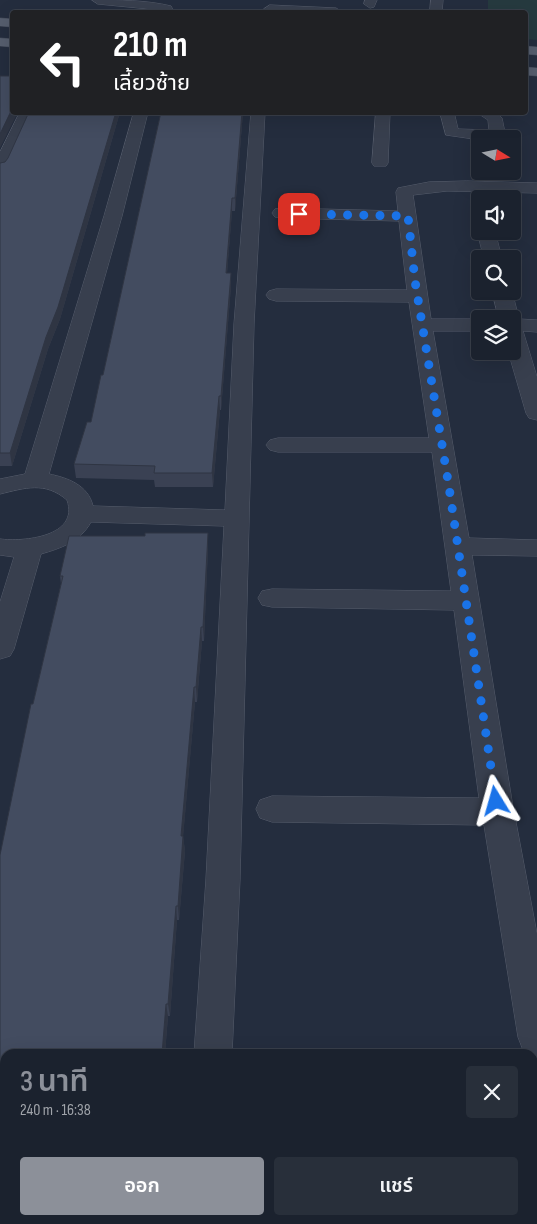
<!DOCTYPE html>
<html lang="th">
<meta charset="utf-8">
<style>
:root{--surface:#1b222e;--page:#282f3a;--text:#f1f3f6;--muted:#a0a4aa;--line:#393f4a;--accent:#8c9099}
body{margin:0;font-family:"Sofia Sans Condensed","Noto Sans Thai",sans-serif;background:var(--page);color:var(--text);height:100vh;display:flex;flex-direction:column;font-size:19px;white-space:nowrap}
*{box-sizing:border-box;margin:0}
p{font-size:16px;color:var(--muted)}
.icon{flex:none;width:28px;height:28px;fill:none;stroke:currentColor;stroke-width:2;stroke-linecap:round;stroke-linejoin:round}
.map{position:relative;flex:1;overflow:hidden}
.details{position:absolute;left:0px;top:1049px;width:538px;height:176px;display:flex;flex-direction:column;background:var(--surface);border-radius:15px 15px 0 0;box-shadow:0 5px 20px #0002,0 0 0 1px var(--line)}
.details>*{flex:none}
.guide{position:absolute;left:10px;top:10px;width:518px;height:105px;border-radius:5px;box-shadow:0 5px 20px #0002,0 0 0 1px var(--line);background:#202124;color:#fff;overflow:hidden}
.needle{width:32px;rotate:100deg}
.fabs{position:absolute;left:471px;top:130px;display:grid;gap:10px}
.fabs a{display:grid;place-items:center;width:50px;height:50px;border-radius:5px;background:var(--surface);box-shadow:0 5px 20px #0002,0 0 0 1px var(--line);font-size:25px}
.pin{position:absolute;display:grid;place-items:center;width:42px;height:42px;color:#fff;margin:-21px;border-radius:10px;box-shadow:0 2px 8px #0006}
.me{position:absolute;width:55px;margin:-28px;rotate:352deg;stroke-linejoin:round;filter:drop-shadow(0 0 4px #0008)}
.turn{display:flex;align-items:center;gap:18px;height:105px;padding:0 20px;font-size:22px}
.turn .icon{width:65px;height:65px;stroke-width:2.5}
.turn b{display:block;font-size:35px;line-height:42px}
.round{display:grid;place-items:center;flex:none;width:52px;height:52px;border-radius:5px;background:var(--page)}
.head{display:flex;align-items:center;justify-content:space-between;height:85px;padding:0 20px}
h1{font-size:30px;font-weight:600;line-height:38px;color:var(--accent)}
.action{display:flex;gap:10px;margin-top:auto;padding:10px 20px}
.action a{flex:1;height:58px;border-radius:5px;background:var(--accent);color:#fff;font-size:20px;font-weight:600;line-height:58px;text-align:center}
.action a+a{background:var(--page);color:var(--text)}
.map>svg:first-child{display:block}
</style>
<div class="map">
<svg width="537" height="1224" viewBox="0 0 537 1224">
<rect width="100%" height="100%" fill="#242d3e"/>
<path fill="#263a3f" d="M488,0H537V40L525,39V12H488Z"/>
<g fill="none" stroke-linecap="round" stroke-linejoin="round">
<g stroke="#565d6c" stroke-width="1">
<path id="minor" d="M92,0C119,0 146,0 171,6L174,12H162L159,10L98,4Z
M365,0H377L374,7L370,8L364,4Z
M431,0H443L442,12H430Z
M270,5L336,8L342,12H266L264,9Z
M20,112H35L8,168L6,171L0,173V152Z
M134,112H148L122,216L49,474C68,478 88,485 93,506L225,510L234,324L251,112H265L254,324L240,879L232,1054H194L206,879L224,526L91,522C80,542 61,548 41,554L14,649L10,656L0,659V602L14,557L0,555V539C23,542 80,537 67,500C45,481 25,488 0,494V479L25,474L104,216Z
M376,112H390L388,163L386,166H374L372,163Z
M440,112H454L458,129L489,130L488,120L476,112H495L502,118L505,133L502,136L474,139L446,135Z
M467,181L537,183V193L447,191L413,195L431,319H480V331H433L469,538L537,540V556L472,555L512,801L537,934V1056L523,1050L518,1037L484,825L272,822L260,818L256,809L260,800L272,796L479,798L454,610L272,607L262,605L258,598L262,591L272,589L451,591L432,452H278L270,450L266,445L270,440L278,438H429L409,302L276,301L269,299L266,295L269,291L276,289L407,290L399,221L281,218L275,217L272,213L275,209L281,208L398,211L396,192L398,188L429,182Z
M480,227V231H495L502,259H484L477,231Z
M492,291H512L519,319L537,320V332L523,331L537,377V420L529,418L526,413L508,351H512V319H499Z
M181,1220H225V1224H181Z"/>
</g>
<g stroke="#414857" stroke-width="1">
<path id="major" d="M0,18L12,19V27L0,26Z
M0,38L12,39V47L0,46Z
M525,46L537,47V55L525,54Z
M525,67L537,68V76L525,75Z"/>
</g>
<use href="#minor" fill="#383f4e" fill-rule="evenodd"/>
<use href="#major" fill="#565e6e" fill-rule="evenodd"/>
</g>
<path fill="#3a4153" d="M29,112H120L60,319L48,349L12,466H0V163L5,162L8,158Z
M161,112H243L235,211H232L227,273H231V286L221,410H220L213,487H155L154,480L76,478L74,464L91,422L103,375Z
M208,548L204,641H202L197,702H195L183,836L185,851L179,920H177L170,1016H168L165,1054H5L33,704L61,584L60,576Z"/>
<path fill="#2f3543" d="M12,109V112H18L0,148V134Z
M116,112H120L60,319L48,349L12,466L10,453Z
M242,112H243L235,211V198Z
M232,198V211L226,286V273Z
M231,273V286L221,410V396Z
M219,396L220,410L213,487L212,473Z
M208,533V548L204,641L203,627Z
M201,627L202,641L197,702L196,687Z
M194,687L195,702L182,850L181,836Z
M183,836L185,851L179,920L178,906Z
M176,906L177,920L170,1016L168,1004Z
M166,1004L168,1016L165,1054H162Z
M147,1220H150V1224H146Z"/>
<path fill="#434c60" stroke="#2f3543" d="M0,76H12V109L0,134Z
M29,112H116L58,307L46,337L10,453H0V163L5,162L8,158Z
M161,112H242L235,198H232L226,273H231L221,396H219L212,473H154L155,466L74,464L87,422H91L101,375H103Z
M145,533H208L203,627H201L196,687H194L181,836H183L178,906H176L168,1004H166L162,1054H5V1220H147L146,1224H0V855L31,704H33L63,576H60L69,536H145Z"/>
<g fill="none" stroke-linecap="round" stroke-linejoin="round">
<path stroke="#1a73e8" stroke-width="9" stroke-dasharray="0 16.2" d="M299,214L408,216L415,281L449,487L496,801"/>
</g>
</svg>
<div class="fabs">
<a><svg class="needle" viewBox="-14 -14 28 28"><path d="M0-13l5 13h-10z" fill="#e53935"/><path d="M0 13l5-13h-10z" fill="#a0a4aa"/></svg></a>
<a><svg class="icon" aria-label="sound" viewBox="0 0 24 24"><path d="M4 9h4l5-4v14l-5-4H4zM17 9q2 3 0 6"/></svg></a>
<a><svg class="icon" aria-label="search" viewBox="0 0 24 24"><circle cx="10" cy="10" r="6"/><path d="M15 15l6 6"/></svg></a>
<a><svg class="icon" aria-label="layers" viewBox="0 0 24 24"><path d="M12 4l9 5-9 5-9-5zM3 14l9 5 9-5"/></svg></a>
</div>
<div class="pin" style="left:299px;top:214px;background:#d93025"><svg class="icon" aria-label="arrive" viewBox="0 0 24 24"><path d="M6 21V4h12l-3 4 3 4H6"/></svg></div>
<svg class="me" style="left:496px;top:801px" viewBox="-20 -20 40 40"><path d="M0-17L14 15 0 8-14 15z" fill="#1a73e8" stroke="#fff" stroke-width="4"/></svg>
<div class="guide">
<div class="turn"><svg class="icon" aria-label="left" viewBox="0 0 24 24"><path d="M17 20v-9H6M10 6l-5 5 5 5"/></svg><div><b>210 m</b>เลี้ยวซ้าย</div></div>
</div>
<section class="details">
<div class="head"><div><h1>3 นาที</h1><p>240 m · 16:38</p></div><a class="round"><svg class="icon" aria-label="close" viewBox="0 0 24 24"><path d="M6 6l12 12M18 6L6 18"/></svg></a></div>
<div class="action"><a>ออก</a><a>แชร์</a></div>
</section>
</div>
